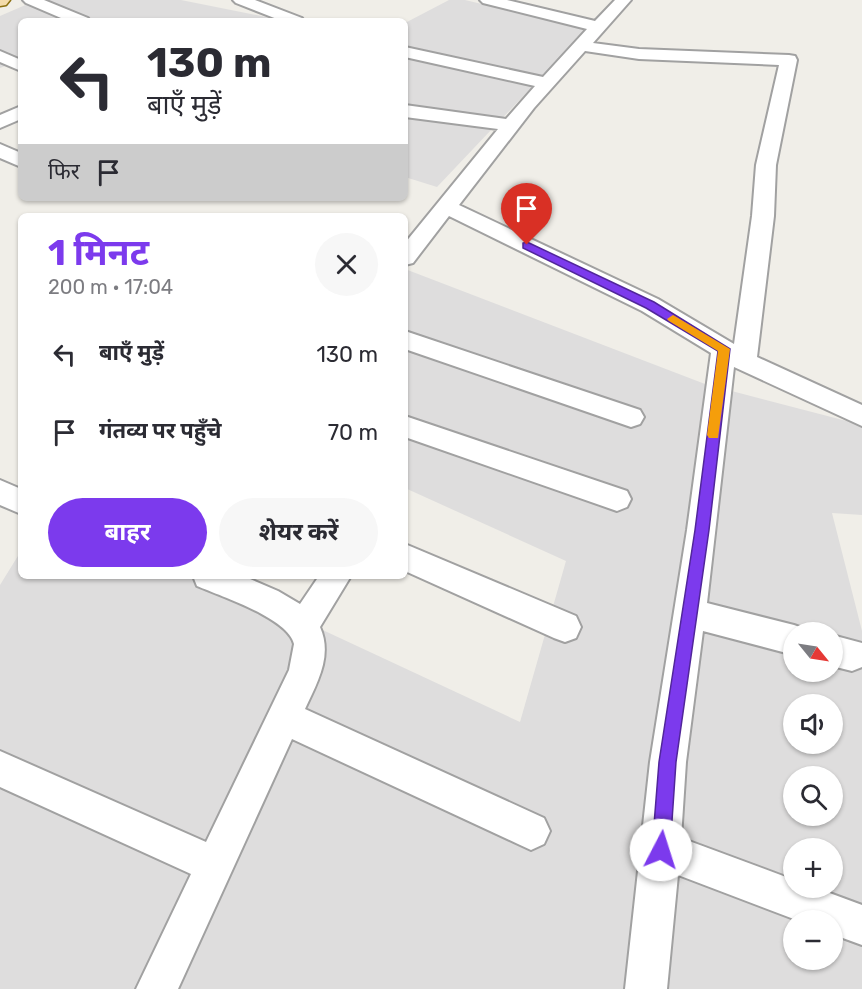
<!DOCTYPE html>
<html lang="hi">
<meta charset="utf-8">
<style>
:root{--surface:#fff;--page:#f7f7f7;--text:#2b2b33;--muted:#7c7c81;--accent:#7c3aed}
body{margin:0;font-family:Rubik,"Noto Sans Devanagari",sans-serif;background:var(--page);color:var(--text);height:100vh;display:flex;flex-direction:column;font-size:22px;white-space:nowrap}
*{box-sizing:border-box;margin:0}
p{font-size:20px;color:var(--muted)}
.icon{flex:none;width:33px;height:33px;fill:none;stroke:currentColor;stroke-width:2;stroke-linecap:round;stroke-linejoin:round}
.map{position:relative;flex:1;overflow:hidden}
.drawer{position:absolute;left:18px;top:213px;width:390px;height:366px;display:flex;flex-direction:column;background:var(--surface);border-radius:9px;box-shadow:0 2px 4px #0004}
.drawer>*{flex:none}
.banner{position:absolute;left:18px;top:18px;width:390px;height:183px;border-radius:9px;box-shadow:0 2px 4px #0004;background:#fff;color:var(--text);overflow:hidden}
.needle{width:39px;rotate:120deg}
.tools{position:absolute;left:783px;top:622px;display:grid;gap:12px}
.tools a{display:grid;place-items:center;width:60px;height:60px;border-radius:50%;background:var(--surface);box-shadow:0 2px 4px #0004;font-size:30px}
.pin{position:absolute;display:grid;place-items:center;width:51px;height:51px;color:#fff;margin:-62px -26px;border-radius:50% 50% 50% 0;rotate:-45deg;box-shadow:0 0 6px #0007}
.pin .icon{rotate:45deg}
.me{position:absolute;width:66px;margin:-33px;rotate:5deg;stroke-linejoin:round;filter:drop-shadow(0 0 4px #0008)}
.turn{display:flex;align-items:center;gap:21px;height:126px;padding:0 30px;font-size:27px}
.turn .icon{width:78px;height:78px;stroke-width:2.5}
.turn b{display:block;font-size:42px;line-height:51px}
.then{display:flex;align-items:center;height:57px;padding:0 30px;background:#0003;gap:12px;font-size:22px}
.round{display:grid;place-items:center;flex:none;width:63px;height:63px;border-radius:32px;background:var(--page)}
.overview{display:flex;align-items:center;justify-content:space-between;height:102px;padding:0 30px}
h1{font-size:36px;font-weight:700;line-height:45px;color:var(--accent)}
.action{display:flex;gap:12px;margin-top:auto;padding:12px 30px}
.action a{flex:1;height:69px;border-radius:36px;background:var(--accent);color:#fff;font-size:24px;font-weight:700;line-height:69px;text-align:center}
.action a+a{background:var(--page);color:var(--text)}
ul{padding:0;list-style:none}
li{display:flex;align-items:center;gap:18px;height:78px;padding:0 30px}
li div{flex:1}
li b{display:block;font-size:22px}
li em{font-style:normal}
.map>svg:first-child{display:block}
</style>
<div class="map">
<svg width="862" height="989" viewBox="0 0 862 989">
<rect width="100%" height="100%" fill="#f0eee8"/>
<path fill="#dedddd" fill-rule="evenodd" d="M37,0H181L286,21H21V60L0,68V16Z
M449,0H465L587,29L437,187L405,177V23Z
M405,269L705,384L862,425V515L832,513L862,631V989H0V585L21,551V576H207L520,722L566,561L405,488ZM794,633H832V672H794ZM794,705H832V744H794ZM794,777H832V816H794ZM794,849H832V888H794ZM794,921H832V960H794Z"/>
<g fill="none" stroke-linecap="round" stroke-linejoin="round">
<g stroke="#a1a1a1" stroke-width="4">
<path id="minor" d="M23,0H44L88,18L90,21H68L26,3Z
M233,0H255L302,18L304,21H282L236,3Z
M480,0H507L595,21L615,0H631L593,43L639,49L789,55L795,56L797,60L776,165L774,216L757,357L862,405V426L734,367L707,603L794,625L805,629L807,633H794V655L703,631L686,762L681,838L794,880V888H816L862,905V945L832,934V921H799L678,875L667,989H625L650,762L687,530L711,353L642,311L449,216L413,263L405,265V243L498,129L405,117V105L506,119L535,86L405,57V47L543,77L587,29L483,3ZM585,51L639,59L779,65L756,165L752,216L734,344L658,299L459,205L534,108Z
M0,51L21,60V71L0,62Z
M21,106V119L0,128V115Z
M0,144L21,153V167L0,158Z
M405,331L640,410L644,417L640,424L631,427L405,349Z
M405,416L627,491L631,499L627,507L617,511L405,437Z
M0,480L21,489V514L0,505Z
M405,544L576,616L581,627L576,638L565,642L554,638L405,571Z
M193,576H243L278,591L300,604L319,576H351L320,627C333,656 317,683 305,709L544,818L550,831L544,844L531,850L518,844L292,739L178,989H136L191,874L0,787V751L206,842L289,670L294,644C288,618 220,596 197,586Z
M832,635L862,643V667L852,671L832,666Z"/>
</g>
<g stroke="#8c7010" stroke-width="3">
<path id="major" d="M0,0H10L6,5L0,6Z"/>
</g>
<use href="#minor" fill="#fff" fill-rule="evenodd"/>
<use href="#major" fill="#f3dbaa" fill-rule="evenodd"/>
</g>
<path fill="#7c3aed" stroke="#51269a" stroke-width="1.5" d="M527,242L654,302L730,349L709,530L676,762L670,850L667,856L661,859L654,856L652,850L659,762L695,530L718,351L646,308L523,248V243Z"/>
<path fill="#f59e0b" d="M673,315L730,349L718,438H709L707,435L718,351L669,321L667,319Z"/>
</svg>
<div class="tools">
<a><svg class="needle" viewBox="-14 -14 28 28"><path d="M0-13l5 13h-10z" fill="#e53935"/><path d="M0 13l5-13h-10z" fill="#7c7c81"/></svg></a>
<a><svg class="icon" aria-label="sound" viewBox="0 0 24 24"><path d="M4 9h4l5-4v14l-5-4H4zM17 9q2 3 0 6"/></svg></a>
<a><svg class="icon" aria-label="search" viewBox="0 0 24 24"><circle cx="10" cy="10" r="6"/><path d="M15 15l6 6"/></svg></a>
<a>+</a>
<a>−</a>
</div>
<div class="pin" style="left:527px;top:245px;background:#d93025"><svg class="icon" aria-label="arrive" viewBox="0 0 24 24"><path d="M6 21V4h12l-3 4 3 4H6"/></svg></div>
<svg class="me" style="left:661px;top:850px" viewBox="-20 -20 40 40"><circle r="19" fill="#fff"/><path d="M0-13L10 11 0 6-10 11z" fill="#7c3aed"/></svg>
<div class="banner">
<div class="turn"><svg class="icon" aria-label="left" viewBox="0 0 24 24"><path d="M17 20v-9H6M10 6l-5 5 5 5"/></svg><div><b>130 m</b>बाएँ मुड़ें</div></div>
<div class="then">फिर<svg class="icon" aria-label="arrive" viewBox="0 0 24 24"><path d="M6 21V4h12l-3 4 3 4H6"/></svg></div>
</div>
<section class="drawer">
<div class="overview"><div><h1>1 मिनट</h1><p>200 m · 17:04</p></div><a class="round"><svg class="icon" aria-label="close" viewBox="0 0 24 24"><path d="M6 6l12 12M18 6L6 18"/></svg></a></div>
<ul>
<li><svg class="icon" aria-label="left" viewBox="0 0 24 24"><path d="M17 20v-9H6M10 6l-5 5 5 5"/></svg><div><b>बाएँ मुड़ें</b></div><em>130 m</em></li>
<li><svg class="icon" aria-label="arrive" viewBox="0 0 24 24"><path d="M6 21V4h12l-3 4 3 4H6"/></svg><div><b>गंतव्य पर पहुँचे</b></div><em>70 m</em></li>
</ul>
<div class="action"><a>बाहर</a><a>शेयर करें</a></div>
</section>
</div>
